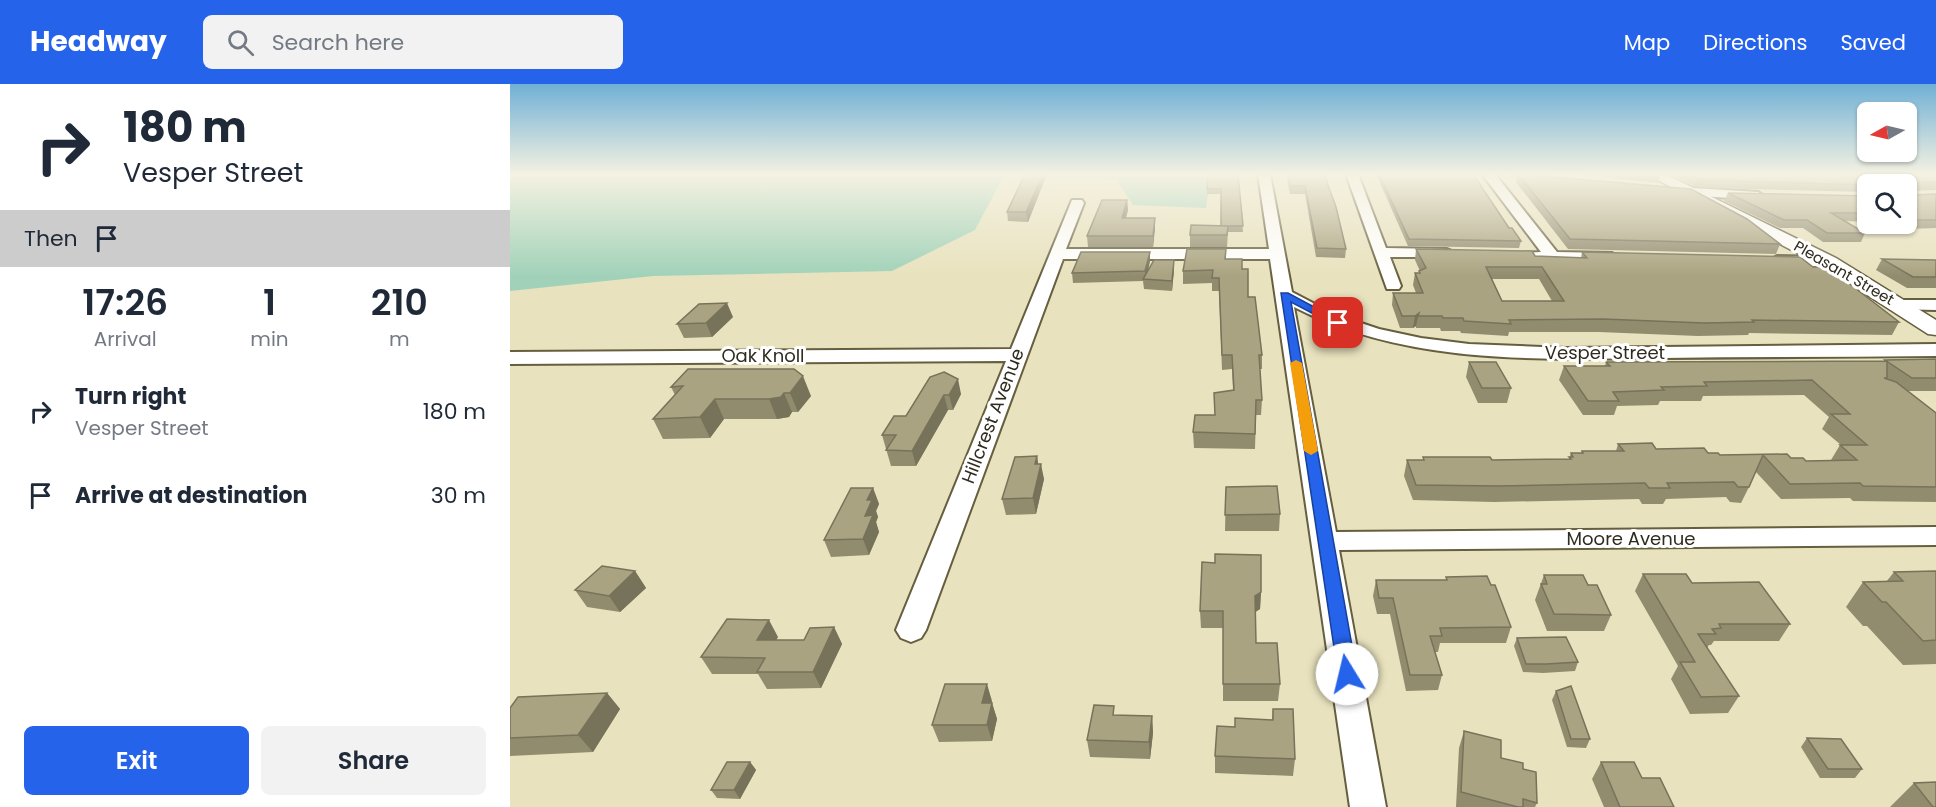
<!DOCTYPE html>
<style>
:root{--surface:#fff;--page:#f2f2f3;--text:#1f2937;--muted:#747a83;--accent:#2563eb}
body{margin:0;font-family:Poppins,sans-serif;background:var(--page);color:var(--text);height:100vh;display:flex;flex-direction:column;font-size:22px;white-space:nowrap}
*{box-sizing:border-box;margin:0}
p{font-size:20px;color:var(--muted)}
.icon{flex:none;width:33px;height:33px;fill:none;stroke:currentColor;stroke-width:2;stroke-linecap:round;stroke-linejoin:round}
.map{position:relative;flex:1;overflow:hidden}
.drawer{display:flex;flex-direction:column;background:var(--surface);width:510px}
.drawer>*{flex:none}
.guide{background:#fff;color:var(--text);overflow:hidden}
.needle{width:39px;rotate:262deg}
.tools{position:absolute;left:1347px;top:18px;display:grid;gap:12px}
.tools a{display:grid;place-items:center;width:60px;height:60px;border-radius:9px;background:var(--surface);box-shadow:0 2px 4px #0004;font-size:30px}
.pin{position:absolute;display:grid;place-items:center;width:51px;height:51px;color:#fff;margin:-26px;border-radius:12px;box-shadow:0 3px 9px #0006}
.me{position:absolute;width:66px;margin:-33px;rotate:351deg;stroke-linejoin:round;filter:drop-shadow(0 0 4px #0008)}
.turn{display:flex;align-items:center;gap:21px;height:126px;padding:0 24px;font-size:27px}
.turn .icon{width:78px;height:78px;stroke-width:2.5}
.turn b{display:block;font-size:42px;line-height:51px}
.then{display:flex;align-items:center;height:57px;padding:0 24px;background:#0003;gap:12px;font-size:22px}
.eta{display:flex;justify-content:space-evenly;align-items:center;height:102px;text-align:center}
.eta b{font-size:36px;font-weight:600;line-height:42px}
.primary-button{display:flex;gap:12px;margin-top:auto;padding:12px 24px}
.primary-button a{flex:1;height:69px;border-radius:9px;background:var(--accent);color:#fff;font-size:24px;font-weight:600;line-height:69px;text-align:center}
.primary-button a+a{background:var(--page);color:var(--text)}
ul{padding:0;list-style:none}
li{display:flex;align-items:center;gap:18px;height:84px;padding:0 24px}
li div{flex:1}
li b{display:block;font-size:22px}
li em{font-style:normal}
header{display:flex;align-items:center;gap:36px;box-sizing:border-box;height:84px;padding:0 30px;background:var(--accent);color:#fff}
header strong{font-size:28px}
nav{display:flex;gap:33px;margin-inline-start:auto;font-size:21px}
.search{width:420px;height:54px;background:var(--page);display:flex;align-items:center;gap:15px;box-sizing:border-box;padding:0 21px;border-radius:9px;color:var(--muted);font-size:22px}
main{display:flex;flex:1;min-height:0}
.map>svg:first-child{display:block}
</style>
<header>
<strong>Headway</strong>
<div class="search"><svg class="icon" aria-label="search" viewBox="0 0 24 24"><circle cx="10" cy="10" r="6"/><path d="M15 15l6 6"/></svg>Search here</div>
<nav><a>Map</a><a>Directions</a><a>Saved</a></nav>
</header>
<main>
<section class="drawer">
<div class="guide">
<div class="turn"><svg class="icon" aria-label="right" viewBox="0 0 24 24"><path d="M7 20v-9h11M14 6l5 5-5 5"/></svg><div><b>180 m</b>Vesper Street</div></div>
<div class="then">Then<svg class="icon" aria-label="arrive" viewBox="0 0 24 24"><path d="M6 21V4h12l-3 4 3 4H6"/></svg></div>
</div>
<div class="eta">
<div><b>17:26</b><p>Arrival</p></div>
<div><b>1</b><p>min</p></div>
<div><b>210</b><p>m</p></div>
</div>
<ul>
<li><svg class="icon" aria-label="right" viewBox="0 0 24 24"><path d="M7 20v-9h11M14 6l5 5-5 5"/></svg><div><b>Turn right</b><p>Vesper Street</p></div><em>180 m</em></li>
<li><svg class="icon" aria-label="arrive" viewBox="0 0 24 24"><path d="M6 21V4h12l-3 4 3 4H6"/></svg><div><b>Arrive at destination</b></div><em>30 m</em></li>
</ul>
<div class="primary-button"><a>Exit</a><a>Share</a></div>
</section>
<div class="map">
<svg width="1426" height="723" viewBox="0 0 1426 723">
<rect width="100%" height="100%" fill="#e8e2be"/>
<path fill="#a1d2b9" d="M0,90H701L696,124L623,121L606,95L493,93L465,146L382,187L143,192L0,207Z"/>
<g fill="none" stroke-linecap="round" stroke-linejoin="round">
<g stroke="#655e3f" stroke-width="4">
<path id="minor" d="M748,90H760L782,208L824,230L869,245L911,254L959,260L1056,264L1426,260V272C1335,273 1244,273 1153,274C1028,275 899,282 784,223L826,448L1426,443V461L829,466L876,723H840L760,175H553L416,546L411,554L401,558L391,554L386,546L496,277L0,280V268L501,265L562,116H572L574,119L556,165H759Z
M836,90H848L876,164L937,165L942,167L945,170L942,173H880L891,202L889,205H877Z
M972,90H985L1047,168L1102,169L1110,174L1102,179L1004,175L1001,172L1004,169L1031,168Z
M1167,103L1248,108L1254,112L1248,116L1163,110L1161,107Z
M1267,172L1319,173L1327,178L1319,183L1262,180L1259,177Z
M1388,216H1426V226L1382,225L1379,221L1382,217Z"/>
</g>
<g stroke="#655e3f" stroke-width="3">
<path id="major" d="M1136,90H1155L1326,174L1426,236V251L1418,250L1312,182Z"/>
</g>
<use href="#minor" fill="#fff" fill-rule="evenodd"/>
<use href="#major" fill="#fff" fill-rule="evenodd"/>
</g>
<path fill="#928c6f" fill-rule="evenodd" d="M515,90H537L518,138L498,137L497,128Z
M698,90H728L733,148H718L717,163H680V151L711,142V110H697Z
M776,90H814L836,165L835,174L806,173L795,110H780Z
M866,90H963L999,144L1011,157L1009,164L898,162Z
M1008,90H1017L1270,160L1266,170L1058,165L1006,98Z
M1067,90H1149L1150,91L1148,99Z
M1160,90H1426V106L1399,107L1400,111L1426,110V144L1395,145L1386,140H1396V100H1358V108L1197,104L1186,103Z
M1218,109L1358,112V138L1335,137L1355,149L1351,158H1313L1293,144H1270L1214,117Z
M617,116L618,126L616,134H645V144L643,163H578L577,152Z
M906,165L1025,172L1071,174L1072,168L1303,183L1389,238L1382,251L1239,249L1238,251L1188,252L1089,248H999L998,252L951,249L950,247H931L930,244H906V242L903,244H890L882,221L883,209H906L903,201L905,189H909L910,187L905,176ZM982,195H1029L1042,217H992Z
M716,175L732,185L752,271V285H749L752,316L751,331H746L745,365L684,364L683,348L705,331L723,306L722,285L712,286L709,207H702V199L673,200V187Z
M1372,175L1426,176V204H1397L1366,186Z
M664,176V185L662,207L634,205L633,197L563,199L562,189L640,177L638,186Z
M223,233L202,253L174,254L167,240Z
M1426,275V307H1398L1426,329V418L1343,417L1340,414L1271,415L1246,388L1239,403L1231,419L1220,418L1216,413L1156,415L1153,420H1132L1129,415L984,418L903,416L894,392L897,376H913V373L982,376L1059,375L1061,369H1071L1072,367H1106L1108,360L1146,365L1198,369L1210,371L1277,370L1281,374L1296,377L1321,376L1330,361H1331L1312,345L1319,333L1294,311L1193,312L1191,317H1150L1148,321L1107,322L1104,331H1073L1049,296L1054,282H1095L1096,278L1374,277L1375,276Z
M959,278L1001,304L997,319H968L956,293Z
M178,285L301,312L288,328H282L279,333L267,335H214L200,354L153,355L143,335L165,311L161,303Z
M420,293L451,310L443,326H438L406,382H381L372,351L396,332Z
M527,372L528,380L534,395L526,430L496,431L492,415Z
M716,403L770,430L769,447H715Z
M363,404L369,420L366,427L368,433L366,438L369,448L359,471L321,473L314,456Z
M125,487L136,504L110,528L77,523L65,506Z
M1426,487V580L1393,581L1357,542H1353L1336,523L1353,498H1376L1384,488Z
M1133,490L1182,499L1280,540L1269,557H1204L1201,561H1199L1197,564L1229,612L1218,629L1180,630L1161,595L1168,582L1125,507Z
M1034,491L1078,501L1101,531L1094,547H1037L1025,516Z
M936,493L981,501L1001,543L996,559H930L928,568H925L932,591L928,606L896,607L880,530H867L863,512L866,496H936Z
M751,508L750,525L745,528L746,559L770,600L768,617H713V544H691L690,527Z
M324,543L332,560L311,604L257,605L248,590H202L191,573L268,553L266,556H294Z
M1007,554L1068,578L1065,587L1033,589L1013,588L1004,562Z
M1046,607L1080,655L1076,664L1057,663L1042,616Z
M97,609L110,625L83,668L0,672V624Z
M482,617L481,619H482L487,635L482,657L429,658L422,641Z
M763,625L785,675L783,692L705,689V672L725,643L762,636Z
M605,631L642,632L643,649L640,675L580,673L577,656Z
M954,647L991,674L1013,685L1027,719L1025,723H946L949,664Z
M1297,654L1352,685L1345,694H1310L1291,663Z
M240,678L246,686L230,715L207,714L201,706Z
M1091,678L1132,694L1164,723H1094L1082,695Z
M1404,699L1426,723H1380Z"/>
<path fill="#77725a" d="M533,90H537L518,138L516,128Z
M617,116L618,126L613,144L612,134Z
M645,134V144L643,163V152Z
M640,168V177L636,196L635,187Z
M664,176V185L662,207V197Z
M217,219L223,233L202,253L196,239Z
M909,229L906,242L903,244L905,232Z
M293,292L301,312L288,328L280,309Z
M448,295L451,310L443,326L439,311Z
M274,309L282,328L279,333L267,335L259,315Z
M434,311L438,326L406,382L402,367Z
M205,315L214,335L200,354L190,333Z
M527,372L529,386L531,380L534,395L526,430L523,414L525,380Z
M363,404L369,420L366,427L368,433L366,438L369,448L359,471L353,455L357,416Z
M125,487L136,504L110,528L99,512Z
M751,508L750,525L744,529L745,512Z
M259,536L268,553L256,573L247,556Z
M324,543L332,560L311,604L303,588Z
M477,600L482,617L477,636L472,619Z
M97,609L110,625L83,668L68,651Z
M482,619L487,635L482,657L477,641Z
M642,632L643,649L640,675L639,658Z
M240,678L246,686L230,715L224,706Z"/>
<path fill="#aaa381" stroke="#77725a" stroke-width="1.5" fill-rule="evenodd" d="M515,90H533L516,128H497Z
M698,90H728L733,142H711V105H697Z
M778,90H814L826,123L836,165L807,164L795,102H781Z
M869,90H963L999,144H1002L1011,157L899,155Z
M1008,90L1181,105L1237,135L1270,160L1060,155Z
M1179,90H1426V98L1400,99L1398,101L1400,111L1426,110V136H1400L1396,135V100L1358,101L1200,96L1189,95Z
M1218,109L1358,112V129H1321L1355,149H1317L1297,136H1274Z
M592,116H617L612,134H645L643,152H577Z
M681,141L718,142L717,151H680Z
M677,165H716L715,175H732V185H738V213H745L752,271H749L752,316H746L745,350L683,348L685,331H705L704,309L724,306L722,271H712L709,194H702L703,186L673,187Z
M906,165L1022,167L1025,172L1077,174L1072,168L1290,173L1303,183H1318L1389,238L1242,236L1244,238L1194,239L1093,235L999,236L1001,240L954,237L953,234H933L932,232H908L909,229L905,232H892L883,209H913L905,189H910L909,187L916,184ZM976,183H1032L1054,217H992Z
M571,168H640L635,187L562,189Z
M1372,175L1426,176V193H1403Z
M644,176H664L662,197L633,195Z
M217,219L196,239L167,240L189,220Z
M1426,275V294H1402L1375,276Z
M1377,277V294H1374L1386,298L1426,329V403L1353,402L1350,399L1280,400L1253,371L1239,403H1228L1224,398L1157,399L1160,404H1139L1135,399L988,402L906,401L897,376H914L913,373H980L982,376L1061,375L1059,373H1063L1061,369H1073L1072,367H1114L1108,360L1142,359L1146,365L1194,364L1198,369H1208L1210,371L1277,370L1281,374H1293L1296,377L1347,376L1330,361H1357L1321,330H1340L1302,296L1194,298L1197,302L1151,303L1154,306L1103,308L1109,317H1078L1054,282H1100L1096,278Z
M959,278H986L1001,304H972Z
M178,285H284L293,292L280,309H274L271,313L259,315H205L190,333L143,335L173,302L161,303Z
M434,288L448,295L439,311H434L402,367L376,366L386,351H372L384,332H396L420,293Z
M527,372L525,380H531L523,414L492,415L505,373Z
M767,402L770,430L715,431L716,403Z
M341,404H363L357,416H362L355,432L363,431L353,455L314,456Z
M705,470L751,471V508L745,512L746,559H767L770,600H713V527H690L692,478L705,479Z
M92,482L125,487L99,512L65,506Z
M1426,487V556L1413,557L1376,518H1372L1353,498L1393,497L1384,488Z
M1133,490H1176L1182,499L1249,498L1280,540H1209L1211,544L1202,545L1206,550H1188L1229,612L1191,613L1170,578H1185Z
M1034,491H1073L1078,501H1087L1101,531L1044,530L1031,500H1037Z
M977,492L981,501H985L1001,543L930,544L932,552H920L932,591H900L883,514H869L866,496H937L936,493Z
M217,535L259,536L247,556H294L300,544L324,543L303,588H247L255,574L191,573Z
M1056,553L1068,578L1037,580H1016L1007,554Z
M435,600H477L472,619H482L477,641H422Z
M1061,602L1080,655H1061L1046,607Z
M97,609L68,651L0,654V624L8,613Z
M584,621L604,622L603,631L642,632L639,658L577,656Z
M763,625H783L785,675L705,672L707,642L725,643V634L763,636Z
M954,647L991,656V674L1013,679V685L1026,688L1027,719L1013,715V723H1008L951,708Z
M1297,654L1331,655L1352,685H1318Z
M217,678H240L224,706H201Z
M1091,678H1124L1132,694H1150L1164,723H1110Z
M1426,698V723H1423L1404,699Z"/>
<linearGradient id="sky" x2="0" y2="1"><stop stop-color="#70b0d5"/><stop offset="0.47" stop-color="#f5f2e2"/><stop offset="1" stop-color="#f5f2e2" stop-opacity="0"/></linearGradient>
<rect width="1426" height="192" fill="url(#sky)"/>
<path fill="#2563eb" stroke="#184099" stroke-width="1.5" d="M771,209H778L834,239L828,242L825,241L781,218L847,590L844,596L837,598L831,596L828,590Z"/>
<path fill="#f59e0b" d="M786,276L792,279L808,367L801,371L794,367L780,279Z"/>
<g text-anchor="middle" stroke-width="6" stroke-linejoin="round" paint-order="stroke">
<g font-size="15" fill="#2f2c1f" stroke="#fff">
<text transform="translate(1334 189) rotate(30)" y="5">Pleasant Street</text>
</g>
<g font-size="18" fill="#2f2c1f" stroke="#fff">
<text x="1095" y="275">Vesper Street</text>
<text x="253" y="278">Oak Knoll</text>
<text transform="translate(483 332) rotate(-69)" y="6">Hillcrest Avenue</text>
<text x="1121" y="461">Moore Avenue</text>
</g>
</g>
</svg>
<div class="tools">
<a><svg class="needle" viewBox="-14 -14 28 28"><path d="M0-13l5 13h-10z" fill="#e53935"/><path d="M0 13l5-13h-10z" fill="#747a83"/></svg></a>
<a><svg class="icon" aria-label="search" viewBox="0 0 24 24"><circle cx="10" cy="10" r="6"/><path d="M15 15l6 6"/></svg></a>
</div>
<div class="pin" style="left:828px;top:239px;background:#d93025"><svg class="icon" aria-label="arrive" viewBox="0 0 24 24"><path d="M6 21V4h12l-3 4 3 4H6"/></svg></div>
<svg class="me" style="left:837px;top:590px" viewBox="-20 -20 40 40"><circle r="19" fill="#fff"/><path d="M0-13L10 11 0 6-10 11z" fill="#2563eb"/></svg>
</div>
</main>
